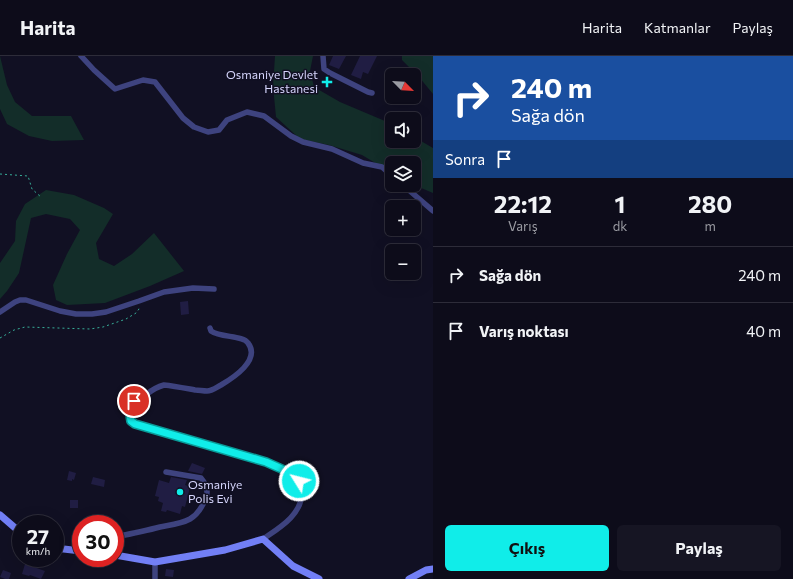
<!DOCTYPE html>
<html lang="tr">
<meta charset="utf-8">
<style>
:root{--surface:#0d0c1a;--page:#161523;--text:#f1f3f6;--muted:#9a9ba2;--line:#2d2c39;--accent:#10ede9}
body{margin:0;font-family:Commissioner,sans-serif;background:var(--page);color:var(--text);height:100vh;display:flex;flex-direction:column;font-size:15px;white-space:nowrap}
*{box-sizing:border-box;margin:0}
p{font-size:13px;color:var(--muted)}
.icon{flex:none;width:22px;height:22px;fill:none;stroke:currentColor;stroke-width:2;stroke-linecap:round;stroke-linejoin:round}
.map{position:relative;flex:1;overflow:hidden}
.panel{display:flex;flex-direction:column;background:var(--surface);width:360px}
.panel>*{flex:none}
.top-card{background:#1a4fa0;color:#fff;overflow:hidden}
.needle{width:26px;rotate:114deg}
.buttons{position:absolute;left:385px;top:12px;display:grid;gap:8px}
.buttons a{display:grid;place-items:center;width:36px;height:36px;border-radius:6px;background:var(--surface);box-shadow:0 4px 16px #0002,0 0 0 1px var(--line);font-size:20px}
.speed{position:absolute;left:12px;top:459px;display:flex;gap:8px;font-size:20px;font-weight:700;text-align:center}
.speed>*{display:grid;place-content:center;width:52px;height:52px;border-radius:50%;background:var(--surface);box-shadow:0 4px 16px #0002,0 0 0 1px var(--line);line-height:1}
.speed small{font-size:10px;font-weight:400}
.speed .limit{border:6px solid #d22;background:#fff;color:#111}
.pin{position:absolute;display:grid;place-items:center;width:34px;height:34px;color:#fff;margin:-17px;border:2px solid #fff;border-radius:50%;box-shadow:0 1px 4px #0007}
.me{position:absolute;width:44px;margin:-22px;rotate:306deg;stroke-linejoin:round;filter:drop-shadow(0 0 3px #0008)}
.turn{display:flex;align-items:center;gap:14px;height:84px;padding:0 12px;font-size:18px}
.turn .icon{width:52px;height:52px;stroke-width:2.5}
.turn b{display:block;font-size:28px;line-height:34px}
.then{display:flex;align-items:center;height:38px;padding:0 12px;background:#0003;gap:8px;font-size:15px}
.eta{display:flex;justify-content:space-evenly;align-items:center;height:68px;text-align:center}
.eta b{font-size:24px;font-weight:700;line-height:28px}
.primary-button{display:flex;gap:8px;margin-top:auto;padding:8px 12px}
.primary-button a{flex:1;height:46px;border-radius:6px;background:var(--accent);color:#111;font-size:16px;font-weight:700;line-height:46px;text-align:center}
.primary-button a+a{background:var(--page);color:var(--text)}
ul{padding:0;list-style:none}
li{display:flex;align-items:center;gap:12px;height:56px;padding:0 12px;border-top:1px solid var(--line)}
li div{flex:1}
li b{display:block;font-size:15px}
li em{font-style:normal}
header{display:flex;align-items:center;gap:24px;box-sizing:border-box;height:56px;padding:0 20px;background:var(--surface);border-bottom:1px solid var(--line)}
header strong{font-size:19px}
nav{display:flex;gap:22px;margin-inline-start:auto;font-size:14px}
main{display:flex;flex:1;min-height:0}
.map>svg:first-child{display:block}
</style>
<header>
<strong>Harita</strong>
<nav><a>Harita</a><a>Katmanlar</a><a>Paylaş</a></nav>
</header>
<main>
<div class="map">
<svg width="433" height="523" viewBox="0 0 433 523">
<rect width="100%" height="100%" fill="#111023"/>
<path fill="#132d29" d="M0,0L7,29L15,46L32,60H71L84,84L52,85L29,80L7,68L0,53Z
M275,0H313L310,15L314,31L340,46L392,68V85H414V81L433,92V137L414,129V107H392V117L362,99L329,89L300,83L276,61L273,30Z
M402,0H433V38L419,21L402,4Z
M46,134L74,139L104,152L113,158L96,187L99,203L114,210L132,198L154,177L184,215L150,230L105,247L67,249L56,244L53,229L67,198L80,174L70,163L46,158L31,162L19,217L7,235L0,243V207L15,185L16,165L25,148Z"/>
<path fill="#201d43" d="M333,0H346L339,13L329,9Z
M360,0H377L368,18L363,16L361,23L351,19Z
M188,245L189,258L181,259L180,246Z
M192,407L205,412L202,418L188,415Z
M69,415L76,417L74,424L72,423V425L67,424Z
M93,421L105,424L104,431L91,428Z
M171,421L187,424L185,429L190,431L185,451L182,450L180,458L167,454L166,456L161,455L163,447L158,445L159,441L155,440L159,424L169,427Z
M70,444H78V452H70Z
M25,508L45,515L41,523L30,519L29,520L22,518Z
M166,513L174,514L173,521L165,520Z
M3,514L11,517L9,523H5L0,521Z"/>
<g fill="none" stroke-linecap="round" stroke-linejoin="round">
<path stroke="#37ae99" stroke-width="1" stroke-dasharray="2 3" stroke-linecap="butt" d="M0,118L28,120L32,133L41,141
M0,282L14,274L25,271L90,273L103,271L126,263L136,257L139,253V250"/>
<path stroke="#3e437f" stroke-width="5.5" d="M81,0L94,14L115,33L143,24L155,26L183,62L194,71L208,76L219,74L227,64L247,56L264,60L291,80L303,86L332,93L363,107L382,111L392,120
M323,0L324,13L330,17L368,36L372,37
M403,129L433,155
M0,256L15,246L20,244H26L60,255L76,258H92L106,256L139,245L164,236L193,232L214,233
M210,272L211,275C221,282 243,279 248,287C261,304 233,322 221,329C217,331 212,335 207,335C203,335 199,334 195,334C184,332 174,330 164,329C157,331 152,334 147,338C134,345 128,349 131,365L135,368L144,370L266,406C277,410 291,415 298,425C301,428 302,432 302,436C302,459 279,472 263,483
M115,481C130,478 145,475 160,471C170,469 181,468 190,463C197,459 202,451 205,444C209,436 207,429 201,422L166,416
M155,523V506"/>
<path stroke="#727ff5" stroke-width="7" d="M0,459L21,477
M55,492L81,495
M115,499L155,506L225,494L263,483L293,510L319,523
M409,523L426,514L433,513"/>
</g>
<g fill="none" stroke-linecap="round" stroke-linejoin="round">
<g stroke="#0a9a97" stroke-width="10">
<path id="route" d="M134,345C131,352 129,357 131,365L135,368L266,406L284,414L299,425"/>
</g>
<use href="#route" stroke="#10ede9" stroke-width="7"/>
</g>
<g fill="#10ede9" stroke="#111023" stroke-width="1.5">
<path d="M325 20h4v4h4v4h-4v4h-4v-4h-4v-4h4z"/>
<circle cx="180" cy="436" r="4"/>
</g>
<g text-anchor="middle" stroke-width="3" stroke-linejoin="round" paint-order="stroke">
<g font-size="12" fill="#d5d5fc" stroke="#111023" text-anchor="end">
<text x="318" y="23">Osmaniye Devlet<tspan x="318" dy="14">Hastanesi</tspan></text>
<text x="188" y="433" text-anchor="start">Osmaniye<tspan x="188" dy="14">Polis Evi</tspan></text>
</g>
</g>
</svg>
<div class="buttons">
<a><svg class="needle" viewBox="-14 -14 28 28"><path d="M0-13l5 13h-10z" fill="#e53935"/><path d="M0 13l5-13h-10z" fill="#9a9ba2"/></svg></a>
<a><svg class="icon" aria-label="sound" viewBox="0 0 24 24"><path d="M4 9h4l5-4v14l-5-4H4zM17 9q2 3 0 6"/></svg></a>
<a><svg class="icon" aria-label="layers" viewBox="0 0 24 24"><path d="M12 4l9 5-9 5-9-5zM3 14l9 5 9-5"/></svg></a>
<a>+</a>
<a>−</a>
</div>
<div class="speed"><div>27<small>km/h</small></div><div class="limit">30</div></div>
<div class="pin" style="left:134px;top:345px;background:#d93025"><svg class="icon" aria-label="arrive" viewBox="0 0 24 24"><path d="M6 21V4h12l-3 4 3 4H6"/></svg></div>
<svg class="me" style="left:299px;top:425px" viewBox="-20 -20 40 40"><circle r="17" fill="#10ede9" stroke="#fff" stroke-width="3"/><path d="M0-11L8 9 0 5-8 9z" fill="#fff"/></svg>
</div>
<section class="panel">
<div class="top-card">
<div class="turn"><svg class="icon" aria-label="right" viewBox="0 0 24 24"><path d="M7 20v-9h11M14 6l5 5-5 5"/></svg><div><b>240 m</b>Sağa dön</div></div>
<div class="then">Sonra<svg class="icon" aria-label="arrive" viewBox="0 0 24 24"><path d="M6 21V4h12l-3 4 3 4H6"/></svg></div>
</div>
<div class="eta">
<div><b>22:12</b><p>Varış</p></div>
<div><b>1</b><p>dk</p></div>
<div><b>280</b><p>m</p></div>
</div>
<ul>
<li><svg class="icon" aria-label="right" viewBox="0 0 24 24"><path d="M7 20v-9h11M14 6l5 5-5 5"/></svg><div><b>Sağa dön</b></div><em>240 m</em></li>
<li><svg class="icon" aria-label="arrive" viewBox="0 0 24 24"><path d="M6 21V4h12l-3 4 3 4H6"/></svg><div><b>Varış noktası</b></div><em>40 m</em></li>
</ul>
<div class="primary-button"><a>Çıkış</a><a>Paylaş</a></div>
</section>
</main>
